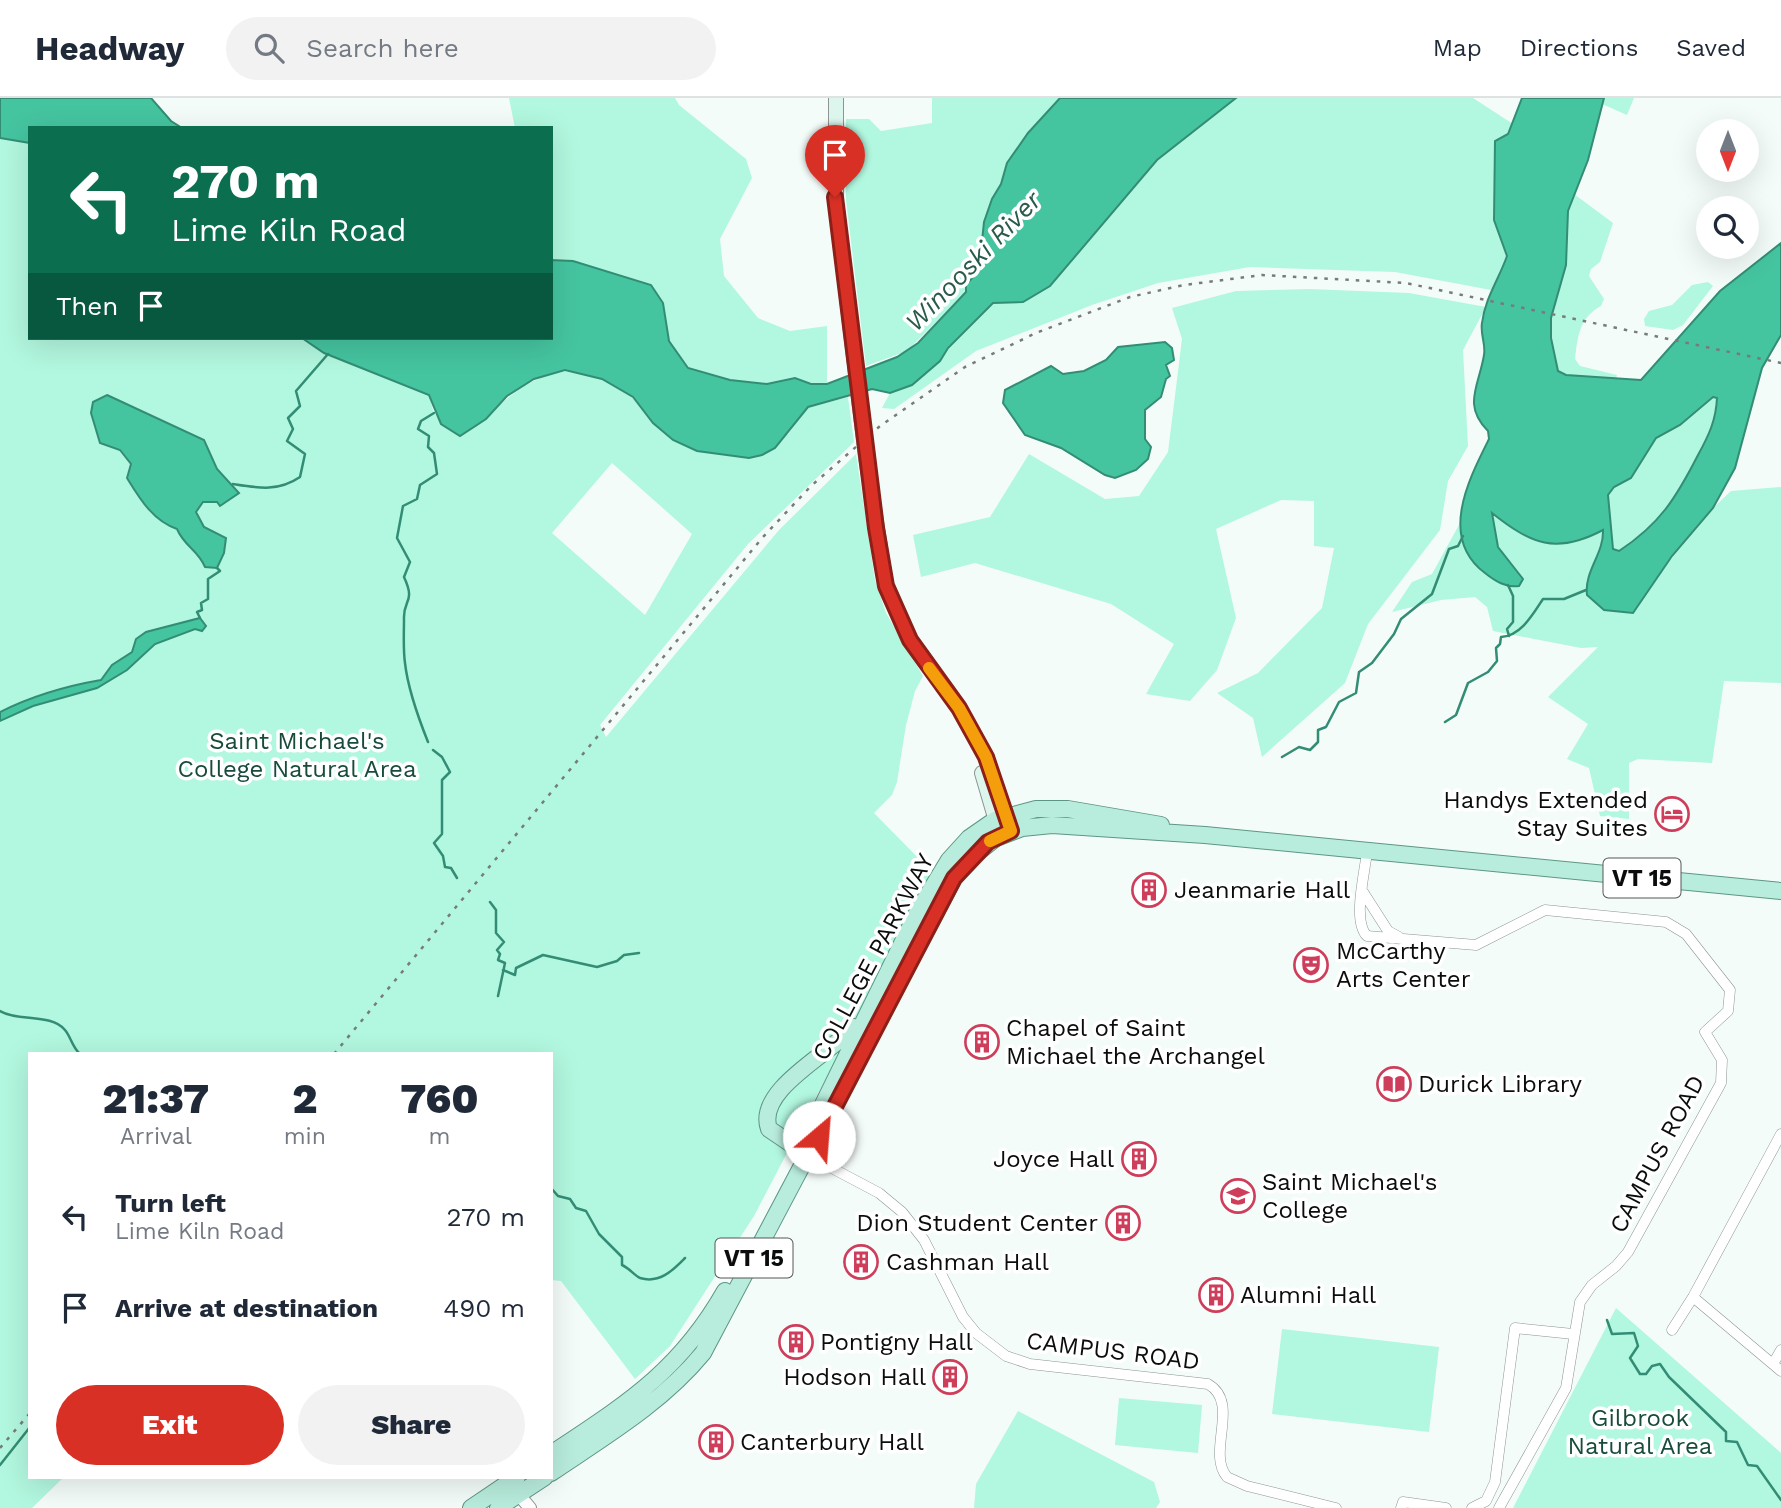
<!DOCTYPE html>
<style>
:root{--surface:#fff;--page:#f2f2f3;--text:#1f2937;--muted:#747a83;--line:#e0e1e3;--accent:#d93025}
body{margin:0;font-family:"Work Sans",sans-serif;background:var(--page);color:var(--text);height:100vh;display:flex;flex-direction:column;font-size:26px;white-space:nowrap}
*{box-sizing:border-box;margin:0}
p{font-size:23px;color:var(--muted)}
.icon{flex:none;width:38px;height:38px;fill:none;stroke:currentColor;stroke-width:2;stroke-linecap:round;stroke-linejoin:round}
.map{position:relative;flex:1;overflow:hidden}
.details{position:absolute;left:28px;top:954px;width:525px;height:427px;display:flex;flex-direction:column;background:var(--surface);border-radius:0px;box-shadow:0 7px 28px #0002}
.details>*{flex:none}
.hud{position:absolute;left:28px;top:28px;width:525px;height:214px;border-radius:0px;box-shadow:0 7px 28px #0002;background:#0b6e4f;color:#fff;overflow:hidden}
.needle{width:46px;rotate:180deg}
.fabs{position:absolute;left:1696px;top:21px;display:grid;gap:14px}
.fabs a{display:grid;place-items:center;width:63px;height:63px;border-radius:50%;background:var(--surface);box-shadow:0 7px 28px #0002;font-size:35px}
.pin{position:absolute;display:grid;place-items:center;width:60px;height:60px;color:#fff;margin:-72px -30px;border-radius:50% 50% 50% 0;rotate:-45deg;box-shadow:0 0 7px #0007}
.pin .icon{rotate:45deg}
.me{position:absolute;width:77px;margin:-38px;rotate:27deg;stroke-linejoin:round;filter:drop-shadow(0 0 5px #0008)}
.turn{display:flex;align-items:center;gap:24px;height:147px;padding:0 28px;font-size:32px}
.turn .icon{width:91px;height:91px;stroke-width:2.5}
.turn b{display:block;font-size:49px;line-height:60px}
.then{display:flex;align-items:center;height:66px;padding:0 28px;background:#0003;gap:14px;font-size:26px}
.eta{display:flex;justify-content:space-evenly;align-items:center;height:119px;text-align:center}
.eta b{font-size:42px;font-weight:800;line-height:49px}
.button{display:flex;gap:14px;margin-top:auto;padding:14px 28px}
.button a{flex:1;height:80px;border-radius:42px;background:var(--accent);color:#fff;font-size:28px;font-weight:800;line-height:80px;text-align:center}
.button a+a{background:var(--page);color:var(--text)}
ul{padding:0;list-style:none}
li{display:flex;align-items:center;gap:21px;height:91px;padding:0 28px}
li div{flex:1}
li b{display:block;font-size:26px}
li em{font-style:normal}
header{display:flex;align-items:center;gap:42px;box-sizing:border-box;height:98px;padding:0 35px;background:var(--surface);border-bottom:2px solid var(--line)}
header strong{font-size:33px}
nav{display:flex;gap:38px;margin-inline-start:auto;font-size:24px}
.search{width:490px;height:63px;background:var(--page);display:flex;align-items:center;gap:18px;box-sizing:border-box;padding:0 24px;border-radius:38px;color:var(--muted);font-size:26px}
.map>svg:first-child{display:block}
</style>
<header>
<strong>Headway</strong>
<div class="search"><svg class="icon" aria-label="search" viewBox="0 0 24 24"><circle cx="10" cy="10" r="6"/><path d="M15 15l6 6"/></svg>Search here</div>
<nav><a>Map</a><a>Directions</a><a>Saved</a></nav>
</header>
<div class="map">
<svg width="1781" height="1410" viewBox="0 0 1781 1410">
<rect width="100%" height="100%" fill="#f4fcf9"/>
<path fill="#b2f7df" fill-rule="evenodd" d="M509,0H675L679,7L746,61L752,80L720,141L724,178L758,220L790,233L827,228V286H811L795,280L767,286L730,282L688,270L669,243L663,205L651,187L573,163L551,162V30H515Z
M932,0H1060L1028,35L1007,65L1001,86L992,101L979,172L966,186V194L907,253L866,268L846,102V21H869L881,33L932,25Z
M1236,0H1473L1513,26L1505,39L1494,122L1507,159L1491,192L1395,174L1250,169L1158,185L1092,207L976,253L894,311L882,310L890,295L912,287L929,273L967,229L993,205L1023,204L1050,188L1157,62Z
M1604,0H1634L1627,17L1602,6Z
M0,40L30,45V240H302L324,256L429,297L434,316L486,321C540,261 604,252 653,325L788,336L808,309L848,299L854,344L748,446L600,627L606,639L779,432L856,356L875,482L886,515L923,578L915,593L906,627L897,684L892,697L874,715L933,775L754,1118L670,1248L635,1281L561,1183L551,1182V956H30V1379H64L32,1410H0ZM612,365L692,436L645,517L552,435Z
M1574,96L1613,125L1600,164L1591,171L1589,178L1604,201L1601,208C1579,220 1578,238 1575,261L1580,268L1617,277L1616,281L1566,277L1558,273L1551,240V220L1566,167L1568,113Z
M1708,184L1713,188L1683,227L1673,232L1645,228L1644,221L1649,213L1672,207L1692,187Z
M1310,191L1409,195L1486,209L1463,252L1468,348L1448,383L1440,432L1368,526L1345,585L1262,659L1253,620L1217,595L1258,575L1322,510L1334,450L1314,448V403L1281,402L1216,431L1236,520L1217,572L1190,603L1146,596L1174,546L1111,506L975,465L921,479L913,437L990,419L1029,356L1105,401L1139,398L1168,354L1182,241L1172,210L1236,193Z
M1713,298L1717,300C1716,324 1707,340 1696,362C1675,403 1658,427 1619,453L1613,451L1608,397L1614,389L1631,380L1656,340L1680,327Z
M1781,389V585L1724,583L1712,665L1638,661L1629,665V721L1600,718L1589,670L1567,661L1588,626L1548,599L1598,549L1581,550L1493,533L1487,509L1475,499L1441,502L1392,514L1412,484L1432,476L1460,425L1466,450L1522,481L1498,449L1492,414C1525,446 1562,456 1604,432L1599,458L1586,488L1663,471L1713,410L1731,393Z
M1616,1210L1781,1355V1410H1513Z
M1282,1231L1439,1249L1429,1334L1272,1316Z
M1119,1300L1202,1307L1198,1355L1115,1347Z
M1018,1313L1154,1384L1160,1404L1156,1410H974L976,1386Z"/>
<path fill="#45c4a0" stroke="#338d74" stroke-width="2" fill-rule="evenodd" d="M0,0H151L171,23L182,30H30V45L0,40Z
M1060,0H1236L1157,62L1050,188L1023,204L993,205L948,250L940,263L912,287L890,295L872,291L808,309L775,350L762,357L749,360L697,353L673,342L653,325L633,299L602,281L565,272L534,281L507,298L486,321L460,338L441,326L429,297L324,255L302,240H551V162L573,163L651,187L663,205L669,243L688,270L730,282L767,286L795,280L811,286H827L897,259L918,245L966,194V187L979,172L984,124L992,101L1001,86L1007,65L1028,35Z
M1522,0H1604L1588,62L1568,113L1566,167L1551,220V240L1558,273L1566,277L1641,282L1720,193L1781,145V237L1762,270L1735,370L1713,410L1672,458L1633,515L1604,512L1587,497C1584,473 1604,456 1603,432C1556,457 1531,446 1492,415L1498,449L1523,481L1519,488C1506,490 1495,483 1485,475C1438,440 1469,381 1489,341L1488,333C1462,307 1479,288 1484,257C1486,246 1480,236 1482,225C1485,200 1499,181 1507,158L1494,122L1495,43L1508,36ZM1713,299L1717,300C1716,322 1709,337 1698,357C1676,400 1660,426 1619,453L1613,451L1608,397L1614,389L1631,380L1656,340L1680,327Z
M1165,244L1172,250L1174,262L1166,267L1170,278L1166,281L1161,299L1145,312V341L1151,349L1148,361L1136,372L1115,380L1105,377L1061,350L1025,337L1003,305L1005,292L1051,268L1063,276L1084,273L1106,262L1118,249Z
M107,297L204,342L217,371L239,395L220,408L217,404H203L196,414L204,429L226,440L224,455L217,470L205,469C198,452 184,448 177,431C153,423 140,401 127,380L131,366L120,352L100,345L91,315L93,304Z
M200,520L206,528L202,533L195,531L155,546L127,572L97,590L33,608L0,623V614C32,598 66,588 101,582L112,567L132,554L136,541L146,534Z"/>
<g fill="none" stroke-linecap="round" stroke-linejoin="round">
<path stroke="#338d74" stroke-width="2.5" d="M233,386C258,390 278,394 300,379L305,356L287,343L293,331L288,320L300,308L296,293L328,256
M1508,487L1513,498V524L1507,531L1509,538
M200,520L197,514L202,512L201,505L208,501V481L220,473L217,470
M1445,624L1456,617L1468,585L1488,574L1497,563L1496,550L1500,546L1501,539C1521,538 1533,516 1543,501H1564L1586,492
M428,644C418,619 408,592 405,565C403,551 404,535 404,521C403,501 416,505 404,479L410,464L397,440L403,408L417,401L420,387L437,376L434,355L428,349L429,338L418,331L421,323L434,315
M433,652L442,659L450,674L442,682V736L434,745L443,758L445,769L451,770L457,780
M1282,659L1299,649L1310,652L1318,644V632L1326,629L1339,604L1356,595L1359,574L1372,565L1394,536L1401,521L1432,496L1449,451L1458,448L1463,438
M490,804L496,812V835L504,844L497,852L500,856L498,862L505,865L498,898
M503,872L515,877L516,870L543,857L597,869L617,863L624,857L639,855
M0,913C18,924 51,915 65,932C71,939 72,949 80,956
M551,1090L558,1098L570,1101L576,1110L586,1113L599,1136L622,1159V1167C629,1170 634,1177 640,1180C660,1186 673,1172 685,1160
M1607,1222L1612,1236L1634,1235L1638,1248L1630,1260L1640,1276H1646L1652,1268L1660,1266L1669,1279L1726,1334V1343L1737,1344L1748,1367L1757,1368L1781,1402
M0,1367L30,1329"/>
<g stroke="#8d9491" stroke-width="11">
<path id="minor" d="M1367,753C1365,775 1352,823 1367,838L1476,847L1545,812L1666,824L1686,836L1730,892L1728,913L1705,934L1722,962L1721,985L1628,1154L1616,1168L1592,1187L1580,1204L1566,1290L1499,1410
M1363,794L1388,833L1399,839
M809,1058L879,1095L902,1114L924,1142L963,1219L976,1235L1006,1258L1030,1266L1208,1286C1241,1305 1206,1354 1227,1379L1247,1388L1336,1410
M1693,1199L1781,1273
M1672,1232L1693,1199L1781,1036
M1773,1266L1781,1252
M1401,1410L1403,1404L1446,1410
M1472,1410L1486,1403L1495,1384L1515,1230L1573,1236"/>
</g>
<g stroke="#8d9491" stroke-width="14">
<path id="tertiary" d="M513,1390L530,1410"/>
</g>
<g stroke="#8d9491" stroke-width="16">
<path id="secondary" d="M836,0V107L852,242
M866,359L886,488L910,542L959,610L986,659L1011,733
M982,675L999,733"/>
</g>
<g stroke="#5d9684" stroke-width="18">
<path id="primary" d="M803,1047L918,813L949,762L969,740L995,722L1036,711H1068L1161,727
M809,1058L769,1031C755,992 831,955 854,929
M551,1356C626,1306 679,1274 725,1193
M551,1375C604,1339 662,1305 703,1255L954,780L967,763L996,740L1022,730L1052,727L1205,737L1781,793
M471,1410L517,1379
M498,1410L545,1379"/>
</g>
<use href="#minor" stroke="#fff" stroke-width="10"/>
<use href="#tertiary" stroke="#fff" stroke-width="12"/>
<use href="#secondary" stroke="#dcf6ed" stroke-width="14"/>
<use href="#primary" stroke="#b8ecdc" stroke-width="16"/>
<path stroke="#777c7a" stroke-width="2.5" stroke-dasharray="3.5 7" stroke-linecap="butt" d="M334,956L763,439L811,388L880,328L965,269L1036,235L1130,199L1184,187L1262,177L1406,185L1781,265
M0,1350L30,1315"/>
<g stroke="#8d9491" stroke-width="16" stroke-linecap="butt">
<path id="secondary-bridge" d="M852,242L866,359"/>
</g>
<use href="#secondary-bridge" stroke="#dcf6ed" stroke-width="14"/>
</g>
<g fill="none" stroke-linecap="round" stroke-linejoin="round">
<g stroke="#8d1f18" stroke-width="18">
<path id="route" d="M819,1039L954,780L988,744L1011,733L986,659L959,610L910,542L886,488L876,430L835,99"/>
</g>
<use href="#route" stroke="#d93025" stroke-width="12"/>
<path stroke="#f59e0b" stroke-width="12" d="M929,570L959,610L986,659L1011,733L990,743"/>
</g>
<defs>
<g id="hotel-ring" transform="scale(1.75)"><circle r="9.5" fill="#fff" stroke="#ce3e5b" stroke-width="1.5"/><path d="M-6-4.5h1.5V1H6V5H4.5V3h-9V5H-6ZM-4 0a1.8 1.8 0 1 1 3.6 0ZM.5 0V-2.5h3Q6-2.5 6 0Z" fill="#ce3e5b"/></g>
<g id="building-ring" transform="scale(1.75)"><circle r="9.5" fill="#fff" stroke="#ce3e5b" stroke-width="1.5"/><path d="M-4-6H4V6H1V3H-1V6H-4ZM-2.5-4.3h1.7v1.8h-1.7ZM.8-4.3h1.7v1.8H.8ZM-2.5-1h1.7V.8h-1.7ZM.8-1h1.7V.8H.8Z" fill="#ce3e5b"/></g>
<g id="theatre-ring" transform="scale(1.75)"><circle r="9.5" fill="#fff" stroke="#ce3e5b" stroke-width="1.5"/><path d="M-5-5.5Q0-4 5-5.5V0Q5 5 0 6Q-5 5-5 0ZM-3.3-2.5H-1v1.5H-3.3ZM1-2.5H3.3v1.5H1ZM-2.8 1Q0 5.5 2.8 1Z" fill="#ce3e5b"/></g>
<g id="library-ring" transform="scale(1.75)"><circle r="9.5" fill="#fff" stroke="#ce3e5b" stroke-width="1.5"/><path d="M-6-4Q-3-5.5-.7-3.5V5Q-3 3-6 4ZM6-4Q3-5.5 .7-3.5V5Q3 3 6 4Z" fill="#ce3e5b"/></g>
<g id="university-ring" transform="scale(1.75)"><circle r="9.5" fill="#fff" stroke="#ce3e5b" stroke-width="1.5"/><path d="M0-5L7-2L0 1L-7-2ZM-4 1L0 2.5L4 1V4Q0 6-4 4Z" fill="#ce3e5b"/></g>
</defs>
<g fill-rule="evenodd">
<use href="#hotel-ring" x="1672" y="716"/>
<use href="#building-ring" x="1149" y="792"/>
<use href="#theatre-ring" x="1311" y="867"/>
<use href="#building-ring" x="982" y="944"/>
<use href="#library-ring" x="1394" y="986"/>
<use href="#building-ring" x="1139" y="1061"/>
<use href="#university-ring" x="1238" y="1098"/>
<use href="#building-ring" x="1123" y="1125"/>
<use href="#building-ring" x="861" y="1164"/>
<use href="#building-ring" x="1216" y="1197"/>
<use href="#building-ring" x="796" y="1244"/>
<use href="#building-ring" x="950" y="1279"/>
<use href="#building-ring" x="716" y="1344"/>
</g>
<g text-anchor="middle" stroke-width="7" stroke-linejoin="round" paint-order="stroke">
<g fill="#fff" stroke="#545655" stroke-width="2">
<rect x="1603.5" y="760.5" width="77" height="39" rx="5"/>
<rect x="715.5" y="1140.5" width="77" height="39" rx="5"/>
</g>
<g font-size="23" font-weight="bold" fill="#0a0d0c">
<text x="1642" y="788">VT 15</text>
<text x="754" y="1168">VT 15</text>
</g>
<g font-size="24" fill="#174b3d" stroke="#fff">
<text x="297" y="651">Saint Michael's<tspan x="297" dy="28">College Natural Area</tspan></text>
<text x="1640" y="1328">Gilbrook<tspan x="1640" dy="28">Natural Area</tspan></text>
</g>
<g font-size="24" fill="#0a0d0c" stroke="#fff" text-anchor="start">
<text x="1648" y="710" text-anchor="end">Handys Extended<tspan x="1648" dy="28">Stay Suites</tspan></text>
<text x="1174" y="800">Jeanmarie Hall</text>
<text x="1336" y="861">McCarthy<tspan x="1336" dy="28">Arts Center</tspan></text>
<text x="1006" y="938">Chapel of Saint<tspan x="1006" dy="28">Michael the Archangel</tspan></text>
<text x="1418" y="994">Durick Library</text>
<text x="1114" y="1069" text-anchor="end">Joyce Hall</text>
<text x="1262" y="1092">Saint Michael's<tspan x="1262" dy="28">College</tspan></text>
<text x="1098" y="1133" text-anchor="end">Dion Student Center</text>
<text x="886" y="1172">Cashman Hall</text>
<text x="1240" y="1205">Alumni Hall</text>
<text x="820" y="1252">Pontigny Hall</text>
<text x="926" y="1287" text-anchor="end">Hodson Hall</text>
<text x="740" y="1352">Canterbury Hall</text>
</g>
<g font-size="24" fill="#0a0d0c" stroke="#fff">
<text transform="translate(873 859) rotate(-62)" y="8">COLLEGE PARKWAY</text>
<text transform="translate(1657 1056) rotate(-62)" y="8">CAMPUS ROAD</text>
<text transform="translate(1113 1253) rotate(7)" y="8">CAMPUS ROAD</text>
</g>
<g font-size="26" font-style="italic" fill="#285b4b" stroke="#fff">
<text transform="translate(973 163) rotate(-46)" y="9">Winooski River</text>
</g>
</g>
</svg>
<div class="fabs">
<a><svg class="needle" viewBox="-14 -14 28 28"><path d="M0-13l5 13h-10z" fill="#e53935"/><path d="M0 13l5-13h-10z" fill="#747a83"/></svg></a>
<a><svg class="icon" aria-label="search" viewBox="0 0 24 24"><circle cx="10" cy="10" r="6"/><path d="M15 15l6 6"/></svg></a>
</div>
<div class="pin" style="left:835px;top:99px;background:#d93025"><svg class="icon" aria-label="arrive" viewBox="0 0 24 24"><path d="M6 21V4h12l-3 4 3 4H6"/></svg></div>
<svg class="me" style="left:819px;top:1039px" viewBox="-20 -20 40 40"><circle r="19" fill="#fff"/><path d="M0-13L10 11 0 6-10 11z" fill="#d93025"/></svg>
<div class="hud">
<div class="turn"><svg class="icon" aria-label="left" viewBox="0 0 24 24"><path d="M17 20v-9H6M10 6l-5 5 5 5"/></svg><div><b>270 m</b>Lime Kiln Road</div></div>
<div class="then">Then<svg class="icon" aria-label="arrive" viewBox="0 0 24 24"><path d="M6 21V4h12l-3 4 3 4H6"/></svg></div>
</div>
<section class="details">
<div class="eta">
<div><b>21:37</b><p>Arrival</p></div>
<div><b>2</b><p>min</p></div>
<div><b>760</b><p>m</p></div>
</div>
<ul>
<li><svg class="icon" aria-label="left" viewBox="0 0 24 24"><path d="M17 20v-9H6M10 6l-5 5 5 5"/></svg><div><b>Turn left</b><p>Lime Kiln Road</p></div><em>270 m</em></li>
<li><svg class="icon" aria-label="arrive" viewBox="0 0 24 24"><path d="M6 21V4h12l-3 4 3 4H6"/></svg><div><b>Arrive at destination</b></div><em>490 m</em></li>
</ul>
<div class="button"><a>Exit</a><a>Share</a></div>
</section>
</div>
